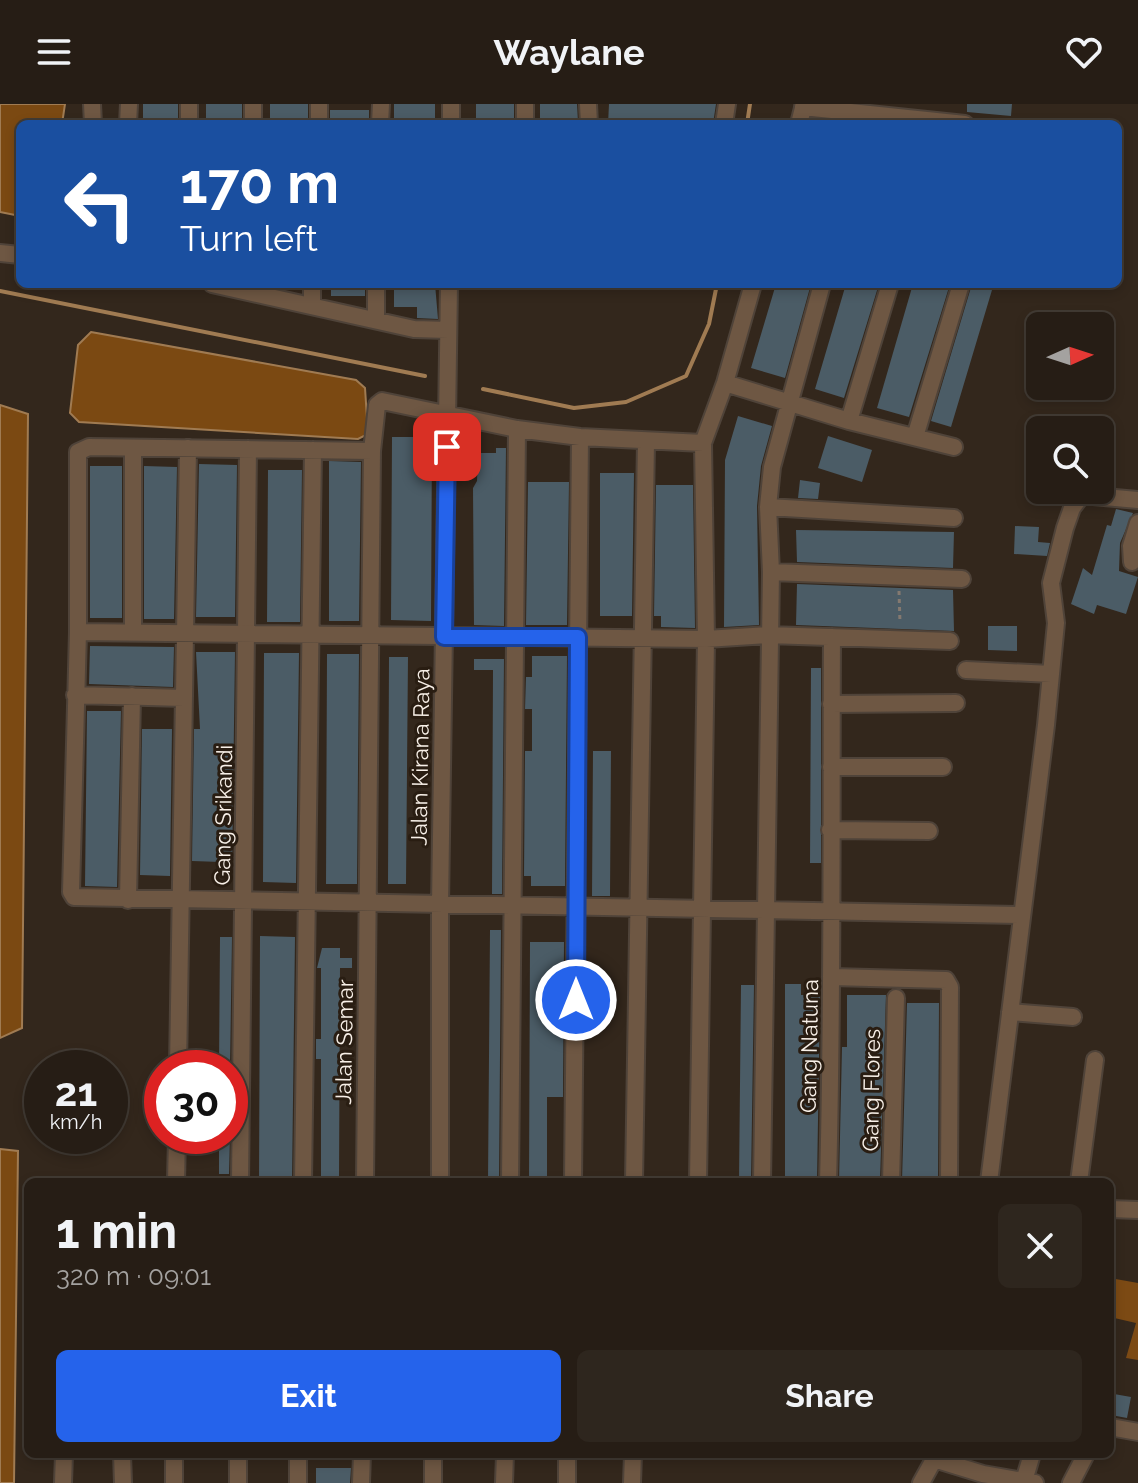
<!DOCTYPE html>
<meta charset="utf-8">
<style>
:root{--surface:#261d15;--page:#2e261e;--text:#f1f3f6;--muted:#a4a2a0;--line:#423b34;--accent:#2563eb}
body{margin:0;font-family:Raleway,sans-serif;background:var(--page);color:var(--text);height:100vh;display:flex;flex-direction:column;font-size:30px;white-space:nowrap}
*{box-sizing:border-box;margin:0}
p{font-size:26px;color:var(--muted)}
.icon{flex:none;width:44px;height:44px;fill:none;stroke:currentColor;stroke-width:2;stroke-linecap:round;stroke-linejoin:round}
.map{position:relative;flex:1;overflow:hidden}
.panel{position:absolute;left:24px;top:1074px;width:1090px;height:280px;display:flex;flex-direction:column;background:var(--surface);border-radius:12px;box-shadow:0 4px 12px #0003,0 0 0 2px var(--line)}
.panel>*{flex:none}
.guide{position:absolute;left:16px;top:16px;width:1106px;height:168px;border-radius:12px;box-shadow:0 4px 12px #0003,0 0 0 2px var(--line);background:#1a4fa0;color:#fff;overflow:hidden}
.needle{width:52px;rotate:87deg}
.controls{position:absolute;left:1026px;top:208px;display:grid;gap:16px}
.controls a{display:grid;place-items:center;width:88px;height:88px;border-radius:12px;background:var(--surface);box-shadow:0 4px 12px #0003,0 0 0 2px var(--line);font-size:40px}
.speed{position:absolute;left:24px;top:946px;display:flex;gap:16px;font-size:40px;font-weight:700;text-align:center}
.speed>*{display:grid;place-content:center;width:104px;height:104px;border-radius:50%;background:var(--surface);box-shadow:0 4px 12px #0003,0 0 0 2px var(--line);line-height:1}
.speed small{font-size:20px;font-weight:400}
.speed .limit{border:12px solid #d22;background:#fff;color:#111}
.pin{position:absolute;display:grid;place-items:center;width:68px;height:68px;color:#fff;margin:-34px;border-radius:16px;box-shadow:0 4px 12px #0006}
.me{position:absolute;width:88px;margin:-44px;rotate:0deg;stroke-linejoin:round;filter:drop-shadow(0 0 6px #0008)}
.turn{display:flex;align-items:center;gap:28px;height:168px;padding:0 32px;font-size:36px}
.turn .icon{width:104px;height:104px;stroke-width:2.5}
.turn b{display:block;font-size:56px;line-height:68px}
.round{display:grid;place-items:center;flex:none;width:84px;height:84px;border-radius:12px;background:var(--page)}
.overview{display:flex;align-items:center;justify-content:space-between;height:136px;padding:0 32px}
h1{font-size:48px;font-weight:700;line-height:60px}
.action{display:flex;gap:16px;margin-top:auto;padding:16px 32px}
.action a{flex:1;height:92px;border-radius:12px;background:var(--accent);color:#fff;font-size:32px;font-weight:700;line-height:92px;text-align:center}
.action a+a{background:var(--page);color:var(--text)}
header{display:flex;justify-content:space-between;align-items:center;height:104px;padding:0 32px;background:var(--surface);font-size:36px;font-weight:700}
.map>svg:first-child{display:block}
</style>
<header><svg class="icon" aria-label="menu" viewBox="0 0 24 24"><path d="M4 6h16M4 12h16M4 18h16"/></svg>Waylane<svg class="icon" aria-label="heart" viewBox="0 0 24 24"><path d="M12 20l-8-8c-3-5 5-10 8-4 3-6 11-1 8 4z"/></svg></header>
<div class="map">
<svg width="1138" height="1379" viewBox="0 0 1138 1379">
<rect width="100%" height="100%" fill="#33271c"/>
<path fill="#7c4a14" d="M1110,1174L1138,1179V1256L1126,1254L1136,1219L1110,1213Z"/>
<path fill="#7b4912" stroke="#a07b52" stroke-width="2" d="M0,0H65L62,20H20V112L0,108Z
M91,228L356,276L365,284L368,330L358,335L79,318L70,309L78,241Z
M0,301L28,310L22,924L0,934Z
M0,1045L18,1047L14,1379H0Z"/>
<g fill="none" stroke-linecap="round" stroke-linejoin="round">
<path stroke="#a07b52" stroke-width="4" d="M747,20L750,0
M0,187L425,272
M483,285L574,304L626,298L686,272L709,220L717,180"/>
</g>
<path fill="#4b5c66" d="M143,0H178V20H143Z
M206,0H242V20H206Z
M270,0H308V20H270Z
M394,0H435V20H394Z
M476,0H514V20H476Z
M540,0H577L578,18L540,20Z
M609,0H716L713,20H608Z
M967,0H1012L1011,12L967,8Z
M330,6H369V20H330Z
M331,180L365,181V192H331Z
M394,180H435L438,215L417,214V203H394Z
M776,180H811L785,274L751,264Z
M846,180H879L844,294L815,285Z
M913,180H950L909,313L877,304Z
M972,180L992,186L951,323L931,317Z
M738,312L772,322L761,362L757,402L759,521L724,523L725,356Z
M828,332L872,346L862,378L818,364Z
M392,333H432L431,517L391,516Z
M496,344H506L504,522L474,521L473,384L477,377L478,349H496Z
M329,357L361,358L359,517H329Z
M199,360L237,361L235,513H196Z
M90,362H122V514H90Z
M144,362L177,363L174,515H144Z
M268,366H302L300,518H267Z
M600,369H634L632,512H600Z
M800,376L820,379L818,395L798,394Z
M528,378H569L567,521H526Z
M656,381H693L695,524L661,523V512H654Z
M1116,405L1133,409L1120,439L1119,467L1138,473L1126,510L1097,501L1094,510L1071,500L1083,464L1092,471L1107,421L1111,422Z
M1015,422L1039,423L1038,438L1050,439L1047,452L1014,450Z
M796,426L954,428L953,464L797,458Z
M797,480L953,486L954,527L796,521Z
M988,522H1017V547L988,546Z
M90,542L174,543L173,583L89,580Z
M196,548H235L232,767H221V758L192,757L194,625H200Z
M264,549H299L296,779L263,778Z
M327,550H359L357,780H326Z
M532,552H567L565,782H531V772H524L525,647H532V605H525L526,573H532Z
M389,553H408L406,780H388Z
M474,555H504L502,790H492L493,566H474Z
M811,564H821V759H810Z
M87,607H121L117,783L85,782Z
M142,625H172L170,772L140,771Z
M593,647H611L610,792H592Z
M490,826H501L499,1078H488Z
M260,832L295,833L292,1078H259Z
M220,833H232L230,964H219Z
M530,838H564L563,993H547V1078H529Z
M322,844H340V854H352V864H340L339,1078H321V955H316V935H321V864H317Z
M785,880H801V891H820L817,1078H785Z
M741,881H754L751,1078H739Z
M847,891H886L880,1077H839L842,943H847Z
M907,899H939L938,1078L902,1077Z
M219,1032H230L229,1070H219Z
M1114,1290L1131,1293L1127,1314L1111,1311Z
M316,1364H351L350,1379H316Z"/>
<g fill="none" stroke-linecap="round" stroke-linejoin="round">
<g stroke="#4f4339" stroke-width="20">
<path id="minor" d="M92,0L93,20
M588,0L589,20
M803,3L965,20
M128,20L129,0
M189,20V0
M253,20V0
M319,20V0
M380,20L381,0
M451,20V0
M525,20V0
M724,20L727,0
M799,20L804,0
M0,149L20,151
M212,180L414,225L448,226
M312,201V180
M376,215V180
M725,279L849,317L954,343
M849,317L890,180
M915,333L961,180
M133,344V529
M372,347L89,343L78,348V528L71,788L74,793L1022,811
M768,403L954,414
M1132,458L1131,442L1138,419
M771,468L962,475
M78,528L706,535L768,531L950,537
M966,566L1051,570
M75,591L184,594
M831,600L956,599
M831,663H943
M830,726L929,727
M128,796L132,592
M832,873L946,876L950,883L949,1078
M1010,908L1073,913
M178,964L188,344
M176,1078L177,1032
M240,1078L248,345
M303,1078L313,346
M365,1078L372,347L377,301L382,297L517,325L580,333L703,339
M440,1078V802L449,180
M510,1078L517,325
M573,1078L580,333
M634,1078L646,338
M698,1078L706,535L703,339L725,279L753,180
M762,1078L771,468L768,403L772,363L822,180
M828,1078C833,896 831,715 832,533
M891,1078L896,894
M989,1078L1046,621L1056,519L1051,479L1065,424L1072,404L1082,391L1138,396
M1079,1078L1095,956
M1110,1105L1138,1106
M1110,1323L1138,1328
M122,1350L123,1379
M174,1350V1379
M934,1355L983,1370L1035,1379
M1024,1377L1032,1350
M63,1379L64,1350
M238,1379V1350
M298,1379V1350
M361,1379L362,1350
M433,1379V1350
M504,1379L505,1350
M567,1379V1350
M632,1379L633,1350
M921,1379L937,1350
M1071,1379L1086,1350"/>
</g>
<path stroke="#847970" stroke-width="3" stroke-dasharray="4 4" stroke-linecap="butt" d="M899,487L900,519"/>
<use href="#minor" stroke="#6e5743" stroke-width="16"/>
</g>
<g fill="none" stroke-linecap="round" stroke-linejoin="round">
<g stroke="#184099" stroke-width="20">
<path id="route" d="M447,343L444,533H578L576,896"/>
</g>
<use href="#route" stroke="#2563eb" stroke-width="14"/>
</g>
<g text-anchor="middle" stroke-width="6" stroke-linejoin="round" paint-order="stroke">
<g font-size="22" fill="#f8f0e8" stroke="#291d12">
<text transform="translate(420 653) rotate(-89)" y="8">Jalan Kirana Raya</text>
<text transform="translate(223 711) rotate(-89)" y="8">Gang Srikandi</text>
<text transform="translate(344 938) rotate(-89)" y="8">Jalan Semar</text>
<text transform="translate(809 942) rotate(-89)" y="8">Gang Natuna</text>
<text transform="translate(871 986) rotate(-89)" y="8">Gang Flores</text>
</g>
</g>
</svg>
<div class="controls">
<a><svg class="needle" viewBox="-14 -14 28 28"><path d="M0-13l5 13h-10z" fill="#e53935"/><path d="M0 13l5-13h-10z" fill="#a4a2a0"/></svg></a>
<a><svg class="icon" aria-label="search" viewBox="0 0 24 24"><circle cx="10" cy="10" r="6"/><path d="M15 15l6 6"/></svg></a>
</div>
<div class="speed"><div>21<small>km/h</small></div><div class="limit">30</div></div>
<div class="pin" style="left:447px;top:343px;background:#d93025"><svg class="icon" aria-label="arrive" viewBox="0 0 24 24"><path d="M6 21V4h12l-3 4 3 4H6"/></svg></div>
<svg class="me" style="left:576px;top:896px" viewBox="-20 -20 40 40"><circle r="17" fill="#2563eb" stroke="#fff" stroke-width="3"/><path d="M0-11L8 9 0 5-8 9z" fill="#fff"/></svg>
<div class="guide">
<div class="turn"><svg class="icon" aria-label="left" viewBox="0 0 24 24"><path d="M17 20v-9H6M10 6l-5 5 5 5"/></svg><div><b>170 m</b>Turn left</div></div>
</div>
<section class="panel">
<div class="overview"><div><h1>1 min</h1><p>320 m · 09:01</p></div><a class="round"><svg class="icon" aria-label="close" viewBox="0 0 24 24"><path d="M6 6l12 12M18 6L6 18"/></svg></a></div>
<div class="action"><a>Exit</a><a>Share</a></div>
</section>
</div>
